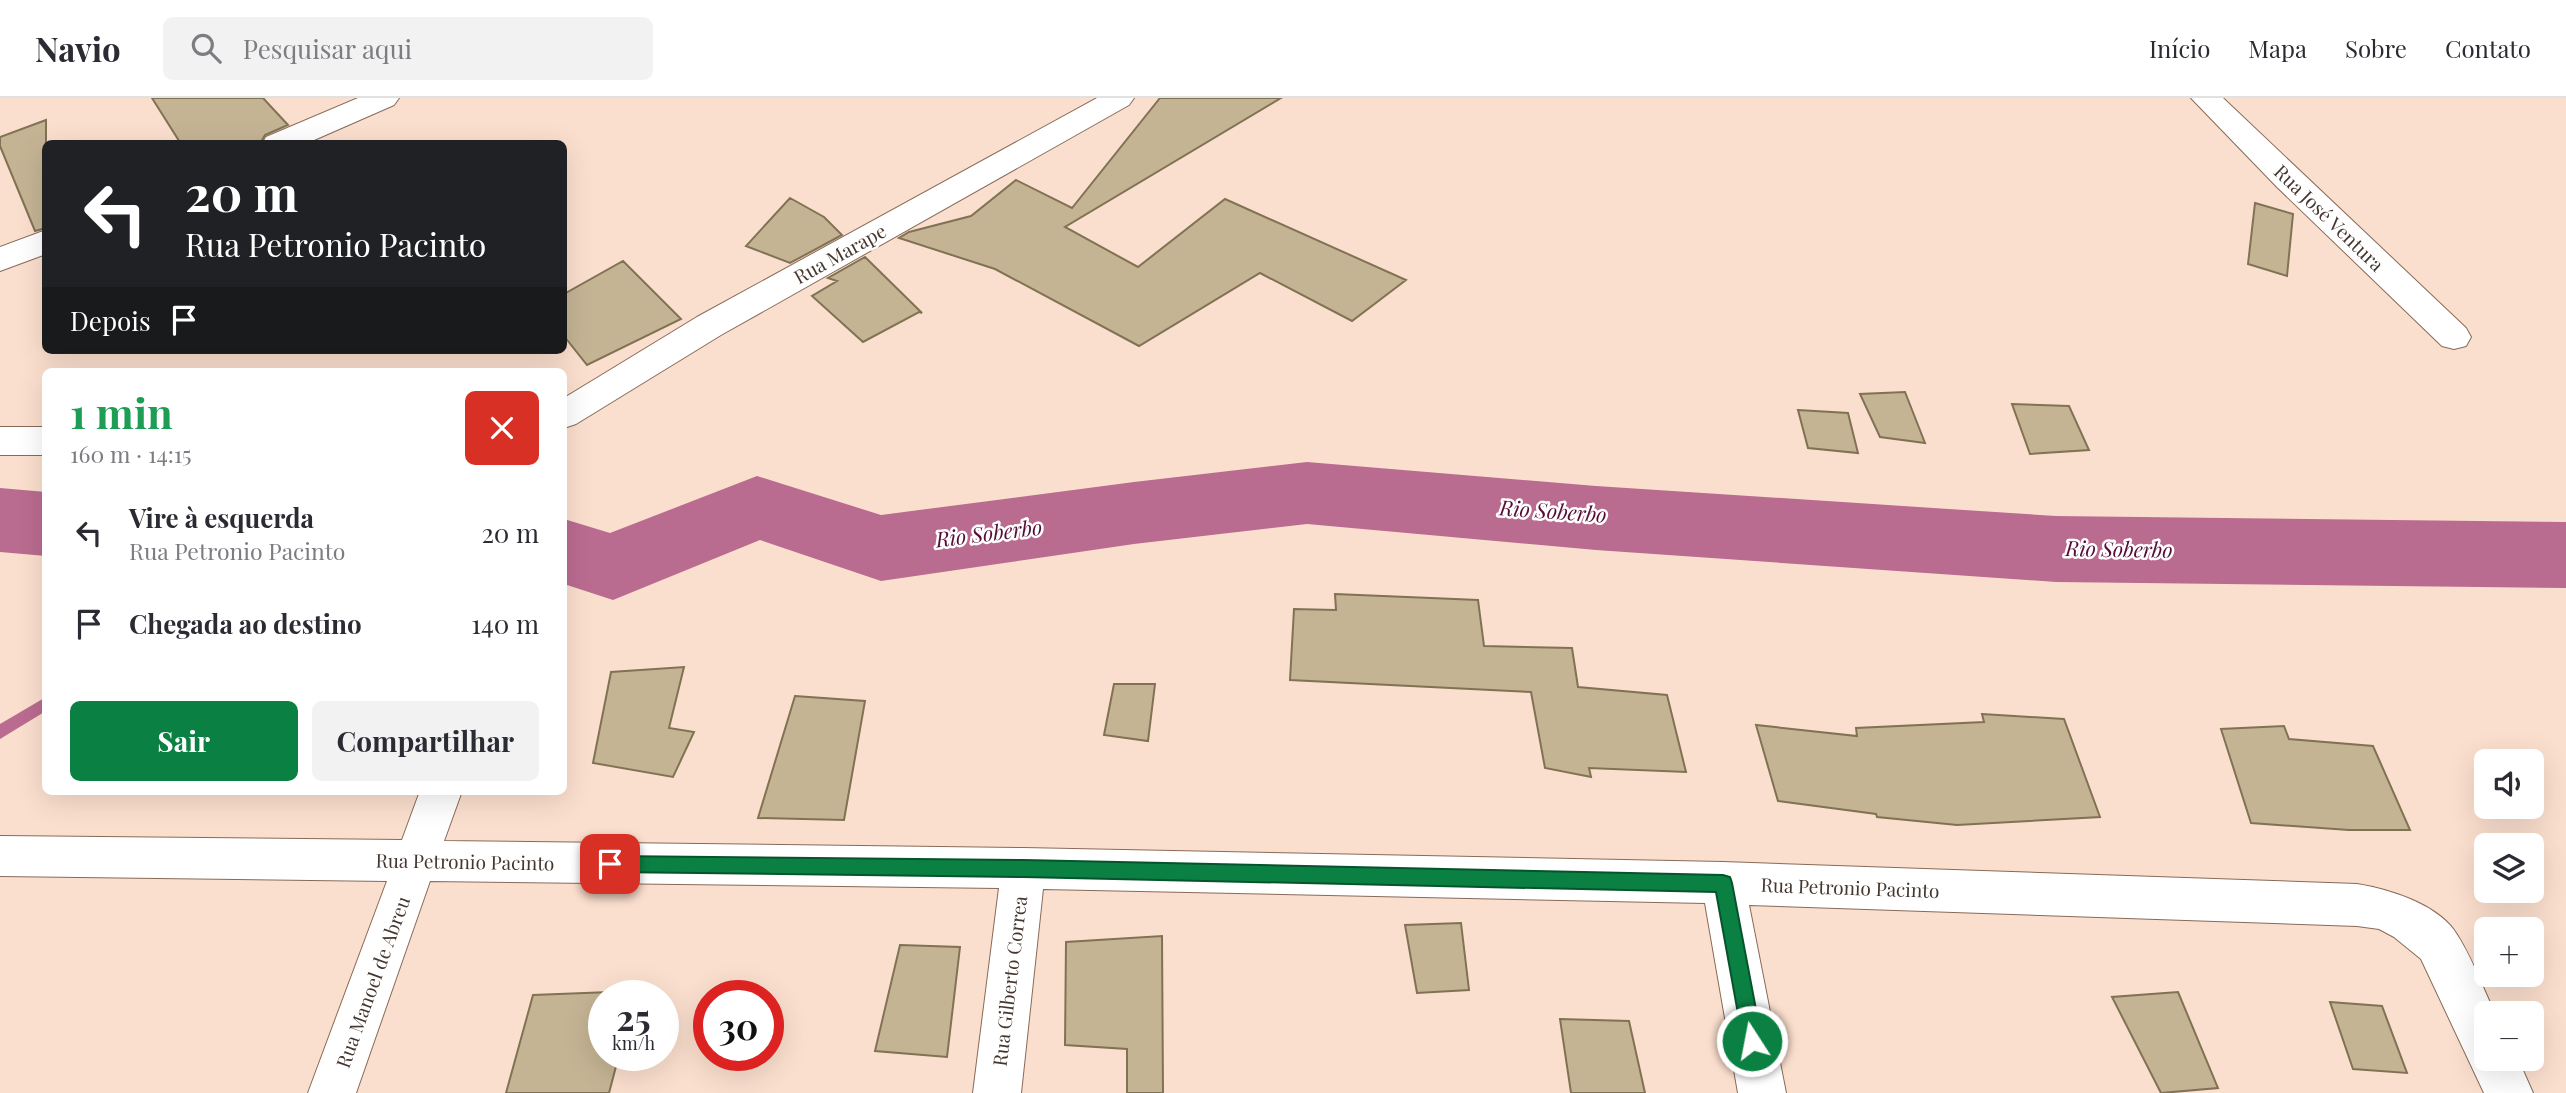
<!DOCTYPE html>
<html lang="pt">
<meta charset="utf-8">
<style>
:root{--surface:#fff;--page:#f2f2f3;--text:#2b2b33;--muted:#7c7c81;--line:#e1e1e2;--accent:#0b8043}
body{margin:0;font-family:"Playfair Display",serif;background:var(--page);color:var(--text);height:100vh;display:flex;flex-direction:column;font-size:26px;white-space:nowrap}
*{box-sizing:border-box;margin:0}
p{font-size:23px;color:var(--muted)}
.icon{flex:none;width:38px;height:38px;fill:none;stroke:currentColor;stroke-width:2;stroke-linecap:round;stroke-linejoin:round}
.map{position:relative;flex:1;overflow:hidden}
.sheet{position:absolute;left:42px;top:270px;width:525px;height:427px;display:flex;flex-direction:column;background:var(--surface);border-radius:10px;box-shadow:0 7px 28px #0002}
.sheet>*{flex:none}
.hud{position:absolute;left:42px;top:42px;width:525px;height:214px;border-radius:10px;box-shadow:0 7px 28px #0002;background:#202124;color:#fff;overflow:hidden}
.buttons{position:absolute;left:2474px;top:651px;display:grid;gap:14px}
.buttons a{display:grid;place-items:center;width:70px;height:70px;border-radius:10px;background:var(--surface);box-shadow:0 7px 28px #0002;font-size:35px}
.speed{position:absolute;left:588px;top:882px;display:flex;gap:14px;font-size:35px;font-weight:700;text-align:center}
.speed>*{display:grid;place-content:center;width:91px;height:91px;border-radius:50%;background:var(--surface);box-shadow:0 7px 28px #0002;line-height:1}
.speed small{font-size:18px;font-weight:400}
.speed .limit{border:10px solid #d22;background:#fff;color:#111}
.pin{position:absolute;display:grid;place-items:center;width:60px;height:60px;color:#fff;margin:-30px;border-radius:14px;box-shadow:0 4px 10px #0006}
.me{position:absolute;width:77px;margin:-38px;rotate:349deg;stroke-linejoin:round;filter:drop-shadow(0 0 5px #0008)}
.turn{display:flex;align-items:center;gap:24px;height:147px;padding:0 28px;font-size:32px}
.turn .icon{width:91px;height:91px;stroke-width:2.5}
.turn b{display:block;font-size:49px;line-height:60px}
.then{display:flex;align-items:center;height:66px;padding:0 28px;background:#0003;gap:14px;font-size:26px}
.round{display:grid;place-items:center;flex:none;width:74px;height:74px;border-radius:10px;background:var(--page)}
.head{display:flex;align-items:center;justify-content:space-between;height:119px;padding:0 28px}
h1{font-size:42px;font-weight:700;line-height:52px;color:#1e9e55}
.cta{display:flex;gap:14px;margin-top:auto;padding:14px 28px}
.cta a{flex:1;height:80px;border-radius:10px;background:var(--accent);color:#fff;font-size:28px;font-weight:700;line-height:80px;text-align:center}
.cta a+a{background:var(--page);color:var(--text)}
ul{padding:0;list-style:none}
li{display:flex;align-items:center;gap:21px;height:91px;padding:0 28px}
li div{flex:1}
li b{display:block;font-size:26px}
li em{font-style:normal}
header{display:flex;align-items:center;gap:42px;box-sizing:border-box;height:98px;padding:0 35px;background:var(--surface);border-bottom:2px solid var(--line)}
header strong{font-size:33px}
nav{display:flex;gap:38px;margin-inline-start:auto;font-size:24px}
.search{width:490px;height:63px;background:var(--page);display:flex;align-items:center;gap:18px;box-sizing:border-box;padding:0 24px;border-radius:10px;color:var(--muted);font-size:26px}
.map>svg:first-child{display:block}
</style>
<header>
<strong>Navio</strong>
<div class="search"><svg class="icon" aria-label="search" viewBox="0 0 24 24"><circle cx="10" cy="10" r="6"/><path d="M15 15l6 6"/></svg>Pesquisar aqui</div>
<nav><a>Início</a><a>Mapa</a><a>Sobre</a><a>Contato</a></nav>
</header>
<div class="map">
<svg width="2566" height="995" viewBox="0 0 2566 995">
<rect width="100%" height="100%" fill="#fbdfce"/>
<g fill="none" stroke-linecap="round" stroke-linejoin="round">
<path fill="#ba6c90" fill-rule="evenodd" d="M46,599V613L0,641V626Z"/>
<path fill="#ba6c90" fill-rule="evenodd" d="M1307,364L1596,388L2056,418L2566,424V490L2056,484L1596,452L1307,426L1134,446L881,483L760,442L613,502L564,486V421L610,435L757,378L881,417L1134,384Z
M0,390L46,394V458L0,454Z"/>
</g>
<path fill="#c5b494" stroke="#817254" stroke-width="2" d="M152,0H263L288,27L265,37L260,46H181Z
M1160,0H1281L1065,129L1138,169L1225,101L1406,182L1352,223L1260,175L1139,248L995,171L899,140L909,134L971,118L1016,82L1072,110Z
M46,22V130L35,133L0,48V39Z
M790,100L824,119L842,137L790,165L746,148Z
M2255,105L2293,116L2287,178L2248,166Z
M865,159L922,215L919,214L863,244L812,198L837,183L828,180Z
M623,163L681,221L587,267L564,238V196Z
M1905,294L1925,345L1880,339L1860,296Z
M2012,306L2069,308L2089,352L2030,356Z
M1798,312L1848,315L1858,355L1808,350Z
M1335,496L1478,502L1484,548L1572,550L1578,589L1667,597L1686,674L1589,670L1591,679L1545,670L1531,594L1290,582L1294,511L1336,512Z
M684,569L669,630L694,634L673,679L593,665L611,574Z
M1114,586H1155L1148,643L1104,637Z
M795,598L865,603L844,722L758,720Z
M1982,616L2064,621L2100,719L1957,727L1877,719L1876,716L1778,703L1756,627L1857,638L1856,630L1984,624Z
M2284,628L2289,641L2373,648L2410,732H2349L2251,725L2221,631Z
M1461,825L1469,892L1417,895L1405,827Z
M1162,838L1163,995H1127V951L1065,947L1066,844Z
M900,847L960,849L947,959L875,953Z
M636,893L635,898H604V957H619L609,995H506L533,897Z
M2178,894L2218,990L2161,995L2112,899Z
M2330,904L2382,908L2407,975L2353,971Z
M1560,921L1629,923L1645,995H1571Z"/>
<g fill="none" stroke-linecap="round" stroke-linejoin="round">
<g stroke="#886a57" stroke-width="2">
<path id="minor" d="M358,0H399L394,7L305,46H262L266,39Z
M1097,0H1134L1129,7L721,237L576,326L564,330V300L697,219Z
M2191,0H2223L2466,230L2471,239L2466,248L2454,251L2442,248L2277,89Z
M46,132V156L0,173V149Z
M0,329H46V357H0Z
M420,693H462L444,743L1023,750L1723,764L2357,786C2388,791 2434,805 2454,832C2471,856 2482,889 2495,915H2487V961H2518L2533,995H2484L2421,861L2394,839L2379,831L2357,828L1749,807L1786,995H1738L1705,805L1043,791L1021,995H973L999,790L430,783L356,995H308L387,783L0,778V738L402,742Z"/>
</g>
<use href="#minor" fill="#fff" fill-rule="evenodd"/>
</g>
<path fill="#0b8043" stroke="#07532c" stroke-width="2" d="M610,758L1023,762L1723,777L1730,779L1732,785L1762,943L1759,949L1752,952L1746,949L1743,943L1716,794L1023,779L610,774L604,772L601,766L604,760Z"/>
<g text-anchor="middle" stroke-width="5" stroke-linejoin="round" paint-order="stroke">
<g font-size="19" fill="#45372f" stroke="#fff">
<text transform="translate(2329 120) rotate(44)" y="7">Rua José Ventura</text>
<text transform="translate(840 156) rotate(-29)" y="7">Rua Marape</text>
<text transform="translate(465 764) rotate(1)" y="7">Rua Petronio Pacinto</text>
<text transform="translate(1850 790) rotate(2)" y="7">Rua Petronio Pacinto</text>
<text transform="translate(1010 883) rotate(-83)" y="7">Rua Gilberto Correa</text>
<text transform="translate(373 884) rotate(-70)" y="7">Rua Manoel de Abreu</text>
</g>
<g font-size="21" font-style="italic" fill="#550c36" stroke="#fff">
<text transform="translate(1553 414) rotate(4)" y="7">Rio Soberbo</text>
<text transform="translate(989 436) rotate(-7)" y="7">Rio Soberbo</text>
<text transform="translate(2119 452) rotate(1)" y="7">Rio Soberbo</text>
</g>
</g>
</svg>
<div class="buttons">
<a><svg class="icon" aria-label="sound" viewBox="0 0 24 24"><path d="M4 9h4l5-4v14l-5-4H4zM17 9q2 3 0 6"/></svg></a>
<a><svg class="icon" aria-label="layers" viewBox="0 0 24 24"><path d="M12 4l9 5-9 5-9-5zM3 14l9 5 9-5"/></svg></a>
<a>+</a>
<a>−</a>
</div>
<div class="speed"><div>25<small>km/h</small></div><div class="limit">30</div></div>
<div class="pin" style="left:610px;top:766px;background:#d93025"><svg class="icon" aria-label="arrive" viewBox="0 0 24 24"><path d="M6 21V4h12l-3 4 3 4H6"/></svg></div>
<svg class="me" style="left:1752px;top:943px" viewBox="-20 -20 40 40"><circle r="17" fill="#0b8043" stroke="#fff" stroke-width="3"/><path d="M0-11L8 9 0 5-8 9z" fill="#fff"/></svg>
<div class="hud">
<div class="turn"><svg class="icon" aria-label="left" viewBox="0 0 24 24"><path d="M17 20v-9H6M10 6l-5 5 5 5"/></svg><div><b>20 m</b>Rua Petronio Pacinto</div></div>
<div class="then">Depois<svg class="icon" aria-label="arrive" viewBox="0 0 24 24"><path d="M6 21V4h12l-3 4 3 4H6"/></svg></div>
</div>
<section class="sheet">
<div class="head"><div><h1>1 min</h1><p>160 m · 14:15</p></div><a class="round" style="background:#d93025;color:#fff"><svg class="icon" aria-label="close" viewBox="0 0 24 24"><path d="M6 6l12 12M18 6L6 18"/></svg></a></div>
<ul>
<li><svg class="icon" aria-label="left" viewBox="0 0 24 24"><path d="M17 20v-9H6M10 6l-5 5 5 5"/></svg><div><b>Vire à esquerda</b><p>Rua Petronio Pacinto</p></div><em>20 m</em></li>
<li><svg class="icon" aria-label="arrive" viewBox="0 0 24 24"><path d="M6 21V4h12l-3 4 3 4H6"/></svg><div><b>Chegada ao destino</b></div><em>140 m</em></li>
</ul>
<div class="cta"><a>Sair</a><a>Compartilhar</a></div>
</section>
</div>
